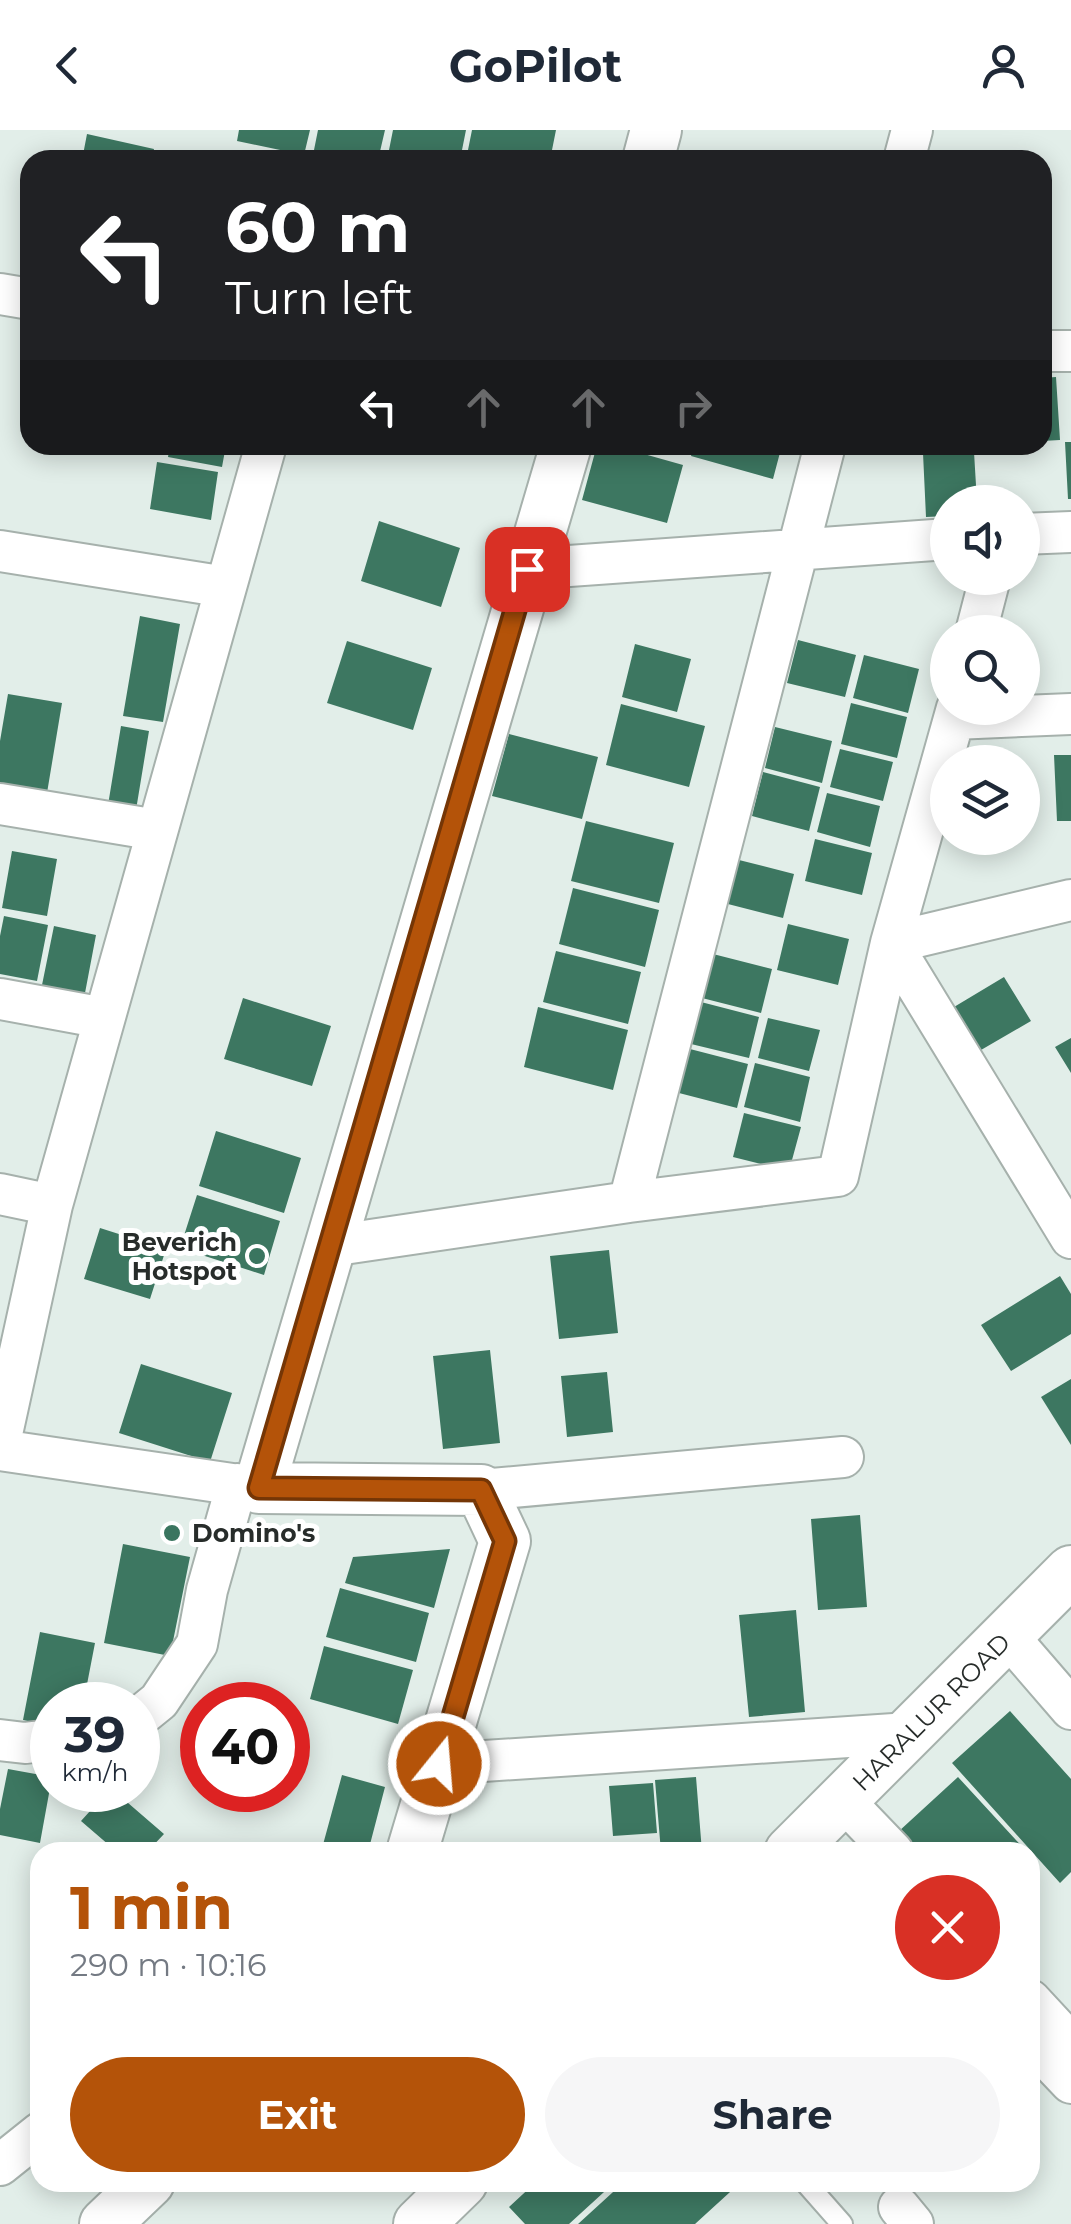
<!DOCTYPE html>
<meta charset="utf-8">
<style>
:root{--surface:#fff;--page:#f6f6f7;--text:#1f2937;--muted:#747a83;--accent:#b45309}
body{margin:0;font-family:Montserrat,sans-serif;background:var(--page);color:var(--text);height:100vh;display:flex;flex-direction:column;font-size:38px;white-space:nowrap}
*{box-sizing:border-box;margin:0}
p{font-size:32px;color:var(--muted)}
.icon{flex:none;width:55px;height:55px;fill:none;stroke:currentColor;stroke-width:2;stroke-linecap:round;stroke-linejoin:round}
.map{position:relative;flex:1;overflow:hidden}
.panel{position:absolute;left:30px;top:1712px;width:1010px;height:350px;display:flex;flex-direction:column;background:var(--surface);border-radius:30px;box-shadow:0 5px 25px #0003}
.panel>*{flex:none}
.banner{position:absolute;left:20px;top:20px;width:1032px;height:305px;border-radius:30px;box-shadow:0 5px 25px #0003;background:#202124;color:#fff;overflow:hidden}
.controls{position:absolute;left:930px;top:355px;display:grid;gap:20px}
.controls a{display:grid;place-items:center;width:110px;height:110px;border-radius:50%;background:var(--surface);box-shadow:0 5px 25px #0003;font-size:50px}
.speed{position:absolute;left:30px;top:1552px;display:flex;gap:20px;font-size:50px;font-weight:700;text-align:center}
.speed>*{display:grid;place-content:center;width:130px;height:130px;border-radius:50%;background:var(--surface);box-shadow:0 5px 25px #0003;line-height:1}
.speed small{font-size:25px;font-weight:400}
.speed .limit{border:15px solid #d22;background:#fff;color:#111}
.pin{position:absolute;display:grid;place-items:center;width:85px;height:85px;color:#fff;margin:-42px;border-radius:20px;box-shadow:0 5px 15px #0006}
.me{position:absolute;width:110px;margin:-55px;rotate:17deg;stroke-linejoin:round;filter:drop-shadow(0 0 8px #0008)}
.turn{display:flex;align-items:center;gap:35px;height:210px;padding:0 40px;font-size:45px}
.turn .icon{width:130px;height:130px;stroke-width:2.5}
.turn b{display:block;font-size:70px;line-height:85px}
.lanes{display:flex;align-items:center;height:95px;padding:0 40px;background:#0003;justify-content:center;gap:50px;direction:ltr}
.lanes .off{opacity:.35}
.round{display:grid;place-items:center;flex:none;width:105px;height:105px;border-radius:52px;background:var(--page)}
.summary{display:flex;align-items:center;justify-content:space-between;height:170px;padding:0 40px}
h1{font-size:60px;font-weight:700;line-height:75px;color:var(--accent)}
.cta{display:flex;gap:20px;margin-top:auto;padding:20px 40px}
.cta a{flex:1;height:115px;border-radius:60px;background:var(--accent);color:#fff;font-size:40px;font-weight:700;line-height:115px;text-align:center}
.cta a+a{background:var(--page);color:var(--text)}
header{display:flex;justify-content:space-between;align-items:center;height:130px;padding:0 40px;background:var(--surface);font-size:45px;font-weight:700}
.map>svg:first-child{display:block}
</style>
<header><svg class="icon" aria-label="back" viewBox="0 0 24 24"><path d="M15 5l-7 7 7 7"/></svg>GoPilot<svg class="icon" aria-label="person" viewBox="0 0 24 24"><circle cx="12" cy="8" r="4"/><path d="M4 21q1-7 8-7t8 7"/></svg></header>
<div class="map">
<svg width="1071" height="2094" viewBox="0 0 1071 2094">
<rect width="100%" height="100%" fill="#e2eee9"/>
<path fill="#3d7761" d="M239,0H310L304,25L237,11Z
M318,0H385L378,30H312Z
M393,0H466L460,30H387Z
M472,0H556L550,30H466Z
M87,4L154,19L152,30H82Z
M1056,247L1060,310L1042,311V248Z
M1065,312H1071V369H1068Z
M170,315H226L222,337L168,327Z
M597,315H612L683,335L667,393L582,370Z
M694,315H782L773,349L691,326Z
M974,322L977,372H948V386L926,387L923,323Z
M157,332L218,342L211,390L150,379Z
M379,391L460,418L441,477L361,451Z
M140,486L180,494L163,592L123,586Z
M798,510L856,525L845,567L787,553Z
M347,511L432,538L413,600L327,573Z
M635,514L691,529L677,582L622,567Z
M864,525L919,539L908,583L853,568Z
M8,564L62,573L46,669L0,661V611Z
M851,573L907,587L897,628L841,614Z
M621,574L705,596L689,657L606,635Z
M121,596L149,601L136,680L108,675Z
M775,597L832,611L822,653L765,638Z
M509,604L598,627L582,689L492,666Z
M840,619L893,632L883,671L830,657Z
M1054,625H1071V691H1057Z
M763,642L820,657L809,701L752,686Z
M827,663L880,676L870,717L817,702Z
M586,691L674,713L659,773L571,751Z
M815,709L872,723L862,765L805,751Z
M12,721L57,729L47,786L2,778Z
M735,729L794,744L783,788L724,773Z
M573,758L659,780L645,837L559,814Z
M4,786L48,795L37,851L0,844V806Z
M788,794L849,809L838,855L777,840Z
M54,796L96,805L85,863L42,855Z
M556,821L641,842L628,894L543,872Z
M713,824L772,839L761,883L702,868Z
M1004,847L1031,891L981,920L954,877Z
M243,868L331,896L312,956L224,929Z
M701,872L759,887L749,928L691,914Z
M538,877L628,900L613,960L524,937Z
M768,888L820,900L809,941L758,928Z
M1071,908V943L1055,917Z
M690,919L748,934L737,978L679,963Z
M755,933L810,947L800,992L744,977Z
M744,983L801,997L789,1041L733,1027Z
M216,1001L301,1028L284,1083L199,1056Z
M197,1065L280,1091L264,1145L180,1118Z
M100,1098L166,1119L150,1169L84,1149Z
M609,1120L618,1203L559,1209L550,1126Z
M1060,1146L1071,1164V1204L1011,1241L981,1195Z
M490,1220L500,1313L443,1319L433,1226Z
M141,1234L232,1263L210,1332L119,1303Z
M607,1242L613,1302L567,1307L561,1246Z
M1071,1249V1315L1041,1267Z
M860,1385L867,1477L818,1480L811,1389Z
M123,1414L190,1427L170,1526L104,1513Z
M450,1419L434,1478L345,1453L353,1427Z
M340,1458L429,1483L416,1532L326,1507Z
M796,1480L805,1582L749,1587L739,1485Z
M40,1502L95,1513L83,1575H52V1596L23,1590Z
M324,1516L413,1540L398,1594L310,1569Z
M1010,1581L1071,1649V1742L1060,1753L952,1633Z
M8,1639L52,1647L40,1713L0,1705V1679Z
M342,1645L385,1657L368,1722H321Z
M696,1647L702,1722H661L655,1650Z
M958,1647L1027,1722H916L898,1702Z
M653,1653L657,1703L613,1706L609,1656Z
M109,1660H113L164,1704L147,1722H117L81,1691Z
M536,2052H615L569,2094H525L509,2077Z
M624,2052H741L695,2094H578Z"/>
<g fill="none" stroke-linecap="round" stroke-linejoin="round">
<g stroke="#a6b1ac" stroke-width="24">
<path id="service" d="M805,2052L842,2094"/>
</g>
<g stroke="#a6b1ac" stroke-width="44">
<path id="minor" d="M904,30L912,0
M0,164L30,169
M1042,221H1071
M1022,404L1071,402
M0,421L226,457
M527,439L948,409
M976,502L990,448
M954,589L1071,584
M0,674L157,700
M1071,770L891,813L1071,1108
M0,869L104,888
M0,1064L52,1075
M629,1072L825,315
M330,1116L629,1072L838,1046L891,813L957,578
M0,1313L52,1075L266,315
M0,1320L259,1358
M481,1360L843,1327
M1007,1505L1071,1579
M138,1588L159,1571L197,1514L207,1460L237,1354
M0,1610L25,1613L52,1610
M439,1634L909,1603
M843,1670L893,1722
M1030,1870L1071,1914
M1030,1910L1071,1953
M0,2035L40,2003
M899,2077L913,2094"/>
</g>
<g stroke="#a6b1ac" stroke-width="54">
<path id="tertiary" d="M648,30L656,0
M412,1722L505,1411L481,1360L259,1358L566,315
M790,1722L1071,1441
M105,2094L149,2052
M419,2094L462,2052"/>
</g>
<use href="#service" stroke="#fff" stroke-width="20"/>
<use href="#minor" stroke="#fff" stroke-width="40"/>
<use href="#tertiary" stroke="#fff" stroke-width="50"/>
</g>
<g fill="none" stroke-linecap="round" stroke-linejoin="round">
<g stroke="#753606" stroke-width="25">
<path id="route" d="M439,1634L505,1411L481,1360L259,1358L527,439"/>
</g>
<use href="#route" stroke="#b45309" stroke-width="18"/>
</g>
<g fill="#3a755f" stroke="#fff" stroke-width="4">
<circle cx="257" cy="1126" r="10"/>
<circle cx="172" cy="1403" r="10"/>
</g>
<g text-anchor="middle" stroke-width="10" stroke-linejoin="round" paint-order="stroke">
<g font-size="25" font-weight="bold" fill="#272c2a" stroke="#fff" text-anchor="end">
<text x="237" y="1121">Beverich<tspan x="237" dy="29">Hotspot</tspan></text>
<text x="192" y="1412" text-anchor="start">Domino's</text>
</g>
<g font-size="25" fill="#272c2a" stroke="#fff">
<text transform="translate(931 1582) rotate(-45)" y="9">HARALUR ROAD</text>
</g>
</g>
</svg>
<div class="controls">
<a><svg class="icon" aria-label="sound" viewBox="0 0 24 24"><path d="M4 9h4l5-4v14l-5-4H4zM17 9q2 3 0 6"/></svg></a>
<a><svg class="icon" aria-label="search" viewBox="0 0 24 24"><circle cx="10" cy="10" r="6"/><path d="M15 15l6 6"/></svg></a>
<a><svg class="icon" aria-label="layers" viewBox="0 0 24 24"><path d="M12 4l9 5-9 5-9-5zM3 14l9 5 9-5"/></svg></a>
</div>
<div class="speed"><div>39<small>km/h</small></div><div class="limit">40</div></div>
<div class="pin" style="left:527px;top:439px;background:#d93025"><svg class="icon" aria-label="arrive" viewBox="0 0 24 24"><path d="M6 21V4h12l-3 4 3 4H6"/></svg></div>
<svg class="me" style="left:439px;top:1634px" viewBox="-20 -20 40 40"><circle r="17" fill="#b45309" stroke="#fff" stroke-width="3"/><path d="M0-11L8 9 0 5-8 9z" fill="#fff"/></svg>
<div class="banner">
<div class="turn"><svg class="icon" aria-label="left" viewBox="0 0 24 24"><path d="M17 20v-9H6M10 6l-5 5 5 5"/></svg><div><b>60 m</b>Turn left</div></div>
<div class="lanes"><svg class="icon" aria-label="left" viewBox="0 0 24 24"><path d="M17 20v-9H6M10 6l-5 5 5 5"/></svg><svg class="icon off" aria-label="ahead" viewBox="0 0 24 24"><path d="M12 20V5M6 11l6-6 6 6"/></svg><svg class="icon off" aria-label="ahead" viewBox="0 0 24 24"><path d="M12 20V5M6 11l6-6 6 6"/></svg><svg class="icon off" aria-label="right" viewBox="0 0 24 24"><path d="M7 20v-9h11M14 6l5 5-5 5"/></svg></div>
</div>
<section class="panel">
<div class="summary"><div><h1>1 min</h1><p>290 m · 10:16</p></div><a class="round" style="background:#d93025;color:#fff"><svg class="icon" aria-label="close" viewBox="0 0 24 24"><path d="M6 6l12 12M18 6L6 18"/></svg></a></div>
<div class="cta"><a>Exit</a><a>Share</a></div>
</section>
</div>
